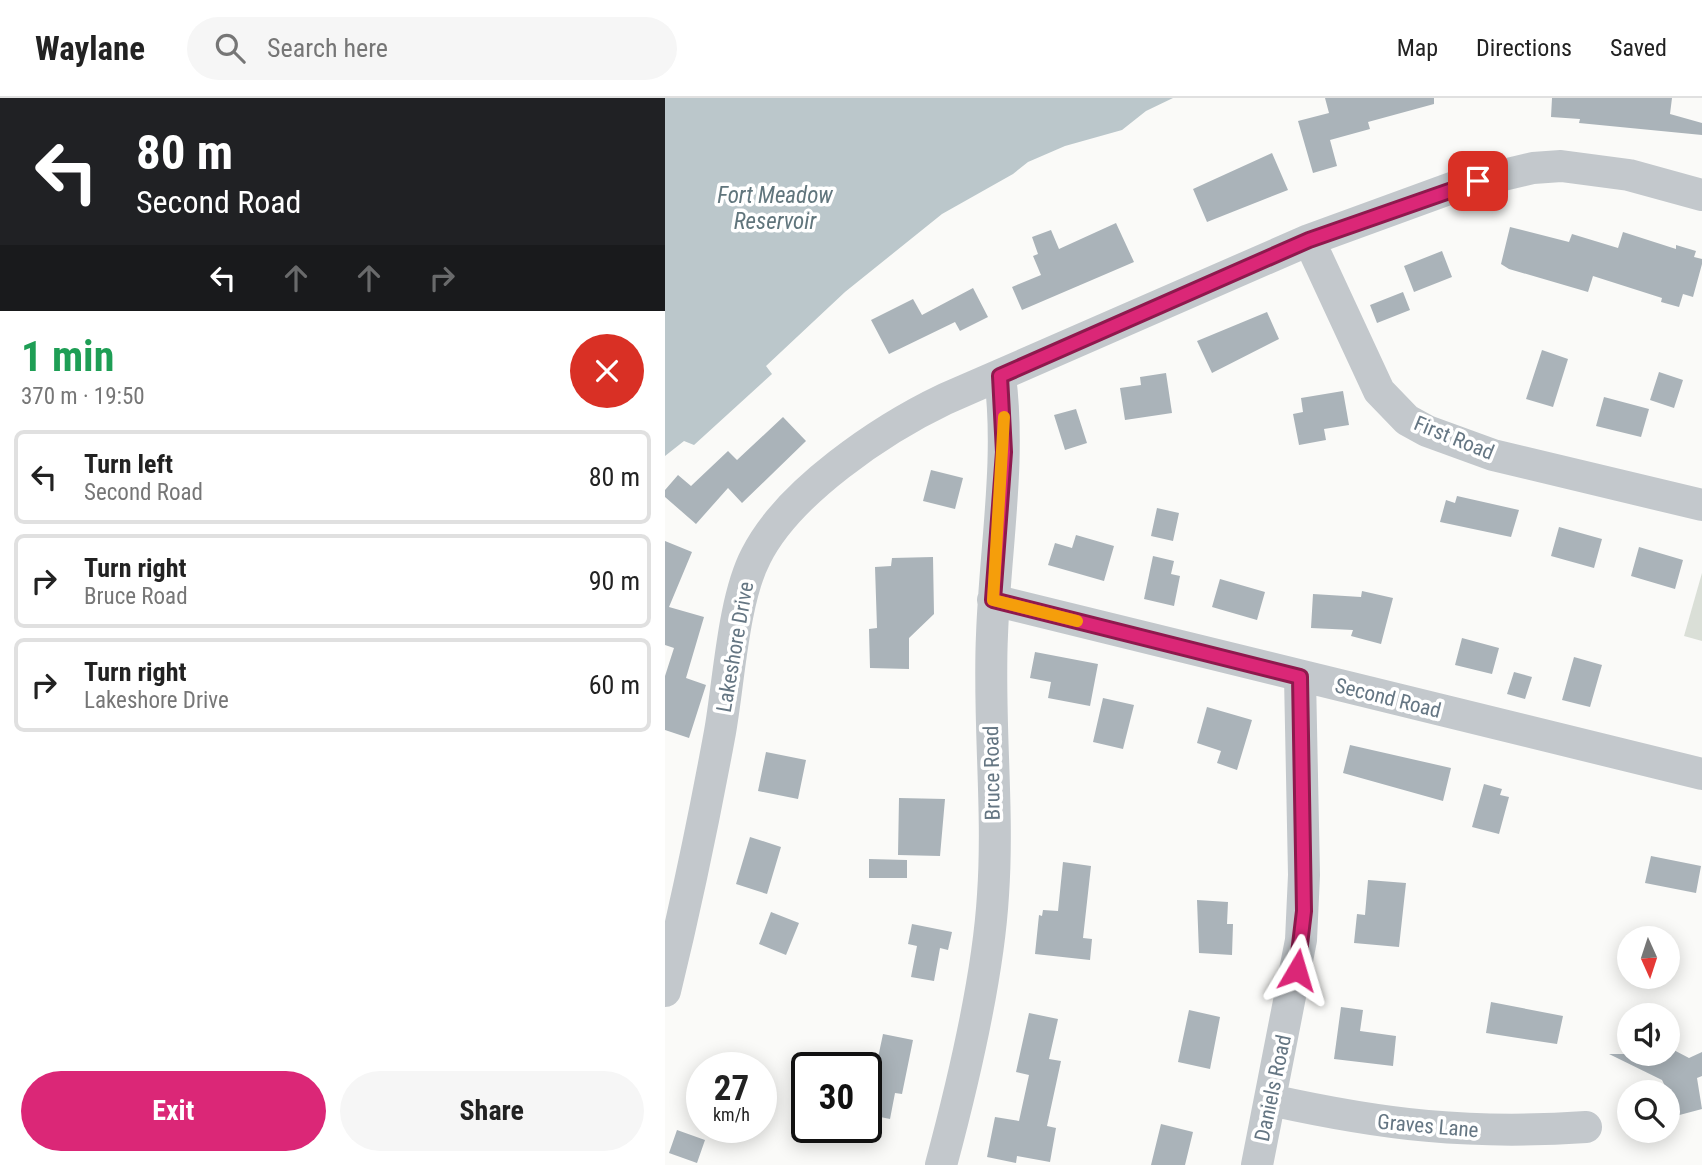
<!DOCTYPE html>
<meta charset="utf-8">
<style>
:root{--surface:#fff;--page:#f6f6f6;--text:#222;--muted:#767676;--line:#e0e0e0;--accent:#db2777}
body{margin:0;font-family:"Roboto Condensed",sans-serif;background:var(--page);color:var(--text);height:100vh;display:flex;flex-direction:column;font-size:26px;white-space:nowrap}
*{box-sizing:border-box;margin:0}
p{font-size:23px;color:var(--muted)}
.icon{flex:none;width:38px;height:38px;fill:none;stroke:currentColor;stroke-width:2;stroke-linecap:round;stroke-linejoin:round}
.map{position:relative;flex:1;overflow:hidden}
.panel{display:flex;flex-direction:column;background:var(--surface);width:665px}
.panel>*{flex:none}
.banner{background:#202124;color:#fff;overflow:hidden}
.needle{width:46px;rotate:177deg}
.buttons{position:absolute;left:952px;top:828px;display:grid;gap:14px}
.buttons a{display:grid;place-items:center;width:63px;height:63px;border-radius:50%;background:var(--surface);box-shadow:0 4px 18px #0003;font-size:35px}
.speed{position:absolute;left:21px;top:954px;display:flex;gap:14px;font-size:35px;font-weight:700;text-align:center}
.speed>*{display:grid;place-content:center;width:91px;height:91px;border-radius:50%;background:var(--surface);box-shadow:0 4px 18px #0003;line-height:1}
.speed small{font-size:18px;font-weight:400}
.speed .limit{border:4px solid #111;border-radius:10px;background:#fff;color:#111}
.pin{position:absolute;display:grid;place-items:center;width:60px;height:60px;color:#fff;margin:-30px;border-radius:14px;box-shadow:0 4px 10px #0006}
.me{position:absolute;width:77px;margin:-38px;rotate:7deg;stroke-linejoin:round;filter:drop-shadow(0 0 5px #0008)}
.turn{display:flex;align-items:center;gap:24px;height:147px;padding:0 21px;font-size:32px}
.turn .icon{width:91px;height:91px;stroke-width:2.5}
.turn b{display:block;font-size:49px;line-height:60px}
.lanes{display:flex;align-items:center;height:66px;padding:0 21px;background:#0003;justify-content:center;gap:35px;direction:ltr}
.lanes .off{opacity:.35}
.round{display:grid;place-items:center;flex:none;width:74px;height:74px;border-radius:37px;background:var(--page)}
.headline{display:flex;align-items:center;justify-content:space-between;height:119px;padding:0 21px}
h1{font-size:42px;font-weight:700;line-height:52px;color:#1e9e55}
.primary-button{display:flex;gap:14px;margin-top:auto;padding:14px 21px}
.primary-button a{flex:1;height:80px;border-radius:42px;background:var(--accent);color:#fff;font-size:28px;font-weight:700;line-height:80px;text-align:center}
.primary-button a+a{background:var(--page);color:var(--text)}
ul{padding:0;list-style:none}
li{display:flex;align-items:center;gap:21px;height:94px;margin:0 14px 10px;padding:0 7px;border:4px solid var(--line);border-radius:10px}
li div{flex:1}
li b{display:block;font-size:26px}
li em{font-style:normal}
header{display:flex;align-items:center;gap:42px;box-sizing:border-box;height:98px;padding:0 35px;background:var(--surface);border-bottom:2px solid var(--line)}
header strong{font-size:33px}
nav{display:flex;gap:38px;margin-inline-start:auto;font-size:24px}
.search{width:490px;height:63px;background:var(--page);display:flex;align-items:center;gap:18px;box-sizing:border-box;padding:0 24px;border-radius:38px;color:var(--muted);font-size:26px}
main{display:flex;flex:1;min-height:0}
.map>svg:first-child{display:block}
</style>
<header>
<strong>Waylane</strong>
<div class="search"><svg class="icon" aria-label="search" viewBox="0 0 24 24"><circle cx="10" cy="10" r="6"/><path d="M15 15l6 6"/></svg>Search here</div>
<nav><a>Map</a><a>Directions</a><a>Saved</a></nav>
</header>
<main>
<section class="panel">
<div class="banner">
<div class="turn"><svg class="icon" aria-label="left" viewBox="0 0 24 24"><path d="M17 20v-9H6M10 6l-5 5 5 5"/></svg><div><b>80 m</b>Second Road</div></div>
<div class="lanes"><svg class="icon" aria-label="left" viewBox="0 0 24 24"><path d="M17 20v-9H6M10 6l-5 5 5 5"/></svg><svg class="icon off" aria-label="ahead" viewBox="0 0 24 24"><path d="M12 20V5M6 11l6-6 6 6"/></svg><svg class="icon off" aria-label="ahead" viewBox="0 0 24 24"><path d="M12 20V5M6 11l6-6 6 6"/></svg><svg class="icon off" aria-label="right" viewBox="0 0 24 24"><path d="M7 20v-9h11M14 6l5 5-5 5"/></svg></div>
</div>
<div class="headline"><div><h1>1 min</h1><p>370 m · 19:50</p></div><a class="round" style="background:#d93025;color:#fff"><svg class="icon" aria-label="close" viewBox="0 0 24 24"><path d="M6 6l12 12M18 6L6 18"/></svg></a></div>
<ul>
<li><svg class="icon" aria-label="left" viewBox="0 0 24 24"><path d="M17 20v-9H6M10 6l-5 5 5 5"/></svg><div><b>Turn left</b><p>Second Road</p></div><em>80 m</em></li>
<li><svg class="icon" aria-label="right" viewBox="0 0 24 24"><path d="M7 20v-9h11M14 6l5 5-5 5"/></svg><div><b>Turn right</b><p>Bruce Road</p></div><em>90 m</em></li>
<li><svg class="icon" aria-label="right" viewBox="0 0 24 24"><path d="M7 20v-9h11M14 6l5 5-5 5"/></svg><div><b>Turn right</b><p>Lakeshore Drive</p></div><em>60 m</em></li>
</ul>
<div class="primary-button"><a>Exit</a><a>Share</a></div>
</section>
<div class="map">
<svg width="1037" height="1067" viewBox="0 0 1037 1067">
<rect width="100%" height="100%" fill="#fafaf8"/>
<path fill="#dadfd7" d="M1037,475V543L1019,538Z"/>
<path fill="#bbc7cb" d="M0,0H508L481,13L457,32L400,48L363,64L348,76L277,116L180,194L101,268L107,276L29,347L19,343L0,358Z"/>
<path fill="#aab3b9" d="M660,0H769V6L703,24L705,31L665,42L672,68L648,75L633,23L664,15Z
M887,0H1007L1005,16L1037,25V37L914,25L915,21L886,19Z
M607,55L623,92L542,124L528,91Z
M451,125L469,164L357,212L347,189L376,177L368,158L373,156L367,139L386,132L394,151Z
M845,129L904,144L907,136L953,150L958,134L1011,151V147L1031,153L1029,159L1037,161V166L1028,199L1018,196L1014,209L996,204L997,200L928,178L923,194L844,171L836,166Z
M777,153L787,179L749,194L739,168Z
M308,190L323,219L295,233L290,224L224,256L206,222L248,201L257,217Z
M738,194L745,212L712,225L705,207Z
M602,214L614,241L547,275L532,243Z
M877,252L903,261L888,309L861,301Z
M994,274L1018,282L1009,310L985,302Z
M501,275L507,315L460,322L455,290L476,287L475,279Z
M678,293L684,327L659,331L661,342L634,347L628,316L638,314L636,300Z
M939,299L984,311L976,339L931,328Z
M411,311L422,345L400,352L389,317Z
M118,319L141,343L77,405L63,390L31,426L0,399V392L13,377L26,388L63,353L72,362Z
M266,372L298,380L290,411L258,403Z
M792,398L854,412L846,439L775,424L781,402L790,405Z
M492,410L514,415L508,443L486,438Z
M894,429L937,441L929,470L886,458Z
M411,437L449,448L439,483L383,467L390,445L407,450Z
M0,443L27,454L4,509L39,519L21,580L41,587L24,640L0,632V578L9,550L0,547Z
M974,449L1018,462L1010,491L966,478Z
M488,458L509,463L506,476L515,478L509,508L479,501Z
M268,459L269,516L244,540V571L205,570L204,531L212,530L210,469L226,468L227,460Z
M555,481L600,494L592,522L547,509Z
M697,493L728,500L716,546L686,538L688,532L646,530L648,496L696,499Z
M797,540L834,550L827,576L790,567Z
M370,554L433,566L425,608L383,600L386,584L365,580Z
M909,559L937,567L925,609L897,602Z
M849,574L867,579L860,601L842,596Z
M438,600L469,607L458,651L428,644Z
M542,609L587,622L572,672L552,665L556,653L532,645Z
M685,647L786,670L778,703L678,675Z
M101,654L141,662L133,701L93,693Z
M819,686L837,691L835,697L844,699L834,736L807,729Z
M234,700L280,701L275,758L233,757Z
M85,739L116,749L102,796L71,786Z
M986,758L1036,768L1031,795L980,785Z
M204,761L242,762V780H204Z
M398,764L426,768L418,840L427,841L425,862L370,856L374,817L377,818L378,812L393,813Z
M703,782L741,785L734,849L689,845L692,816L700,817Z
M532,802L563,804L562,826H568L567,857L534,855Z
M106,814L134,825L121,857L94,846Z
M247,826L287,834L283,852L275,850L269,883L246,879L252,848L243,846Z
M826,904L898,918L892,946L821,935Z
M676,909L698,912L695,933L731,938L728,968L669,961Z
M524,912L555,919L545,971L513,964Z
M364,915L393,921L384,961L396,963L382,1028L391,1030L385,1064L352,1058L351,1065L322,1059L330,1019L354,1023L364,977L351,974Z
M218,936L248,942L237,996L230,995L225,1021L201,1016V987L207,988Z
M1003,949L1024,960L1037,954V978L1032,980L1037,1011L1007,1019L1003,994L997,982L944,956H1003Z
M496,1026L528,1034L520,1067H486Z
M12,1032L40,1042L32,1065L4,1055Z"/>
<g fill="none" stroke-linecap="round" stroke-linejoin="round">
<path stroke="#c3c8cc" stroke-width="32" d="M644,142L714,293L742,322L762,333L828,357L1037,407
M328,502L1037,676
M0,893C21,807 39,721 55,634C64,583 68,502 91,458C123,394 217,331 280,301L644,142L792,88L868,70L896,68L964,77L1037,97
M606,1002C719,1027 805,1037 921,1029
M276,1067C298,985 323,881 328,797C334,710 323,623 327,537C330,451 346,363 335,278
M592,1067L636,842L639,777L635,579"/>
</g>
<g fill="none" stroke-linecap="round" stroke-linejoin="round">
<g stroke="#8e194d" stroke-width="18">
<path id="route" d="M632,872L639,813L635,579L328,502L339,354L335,278L644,142L813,83"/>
</g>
<use href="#route" stroke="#db2777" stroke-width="12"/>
<path stroke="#f59e0b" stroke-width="12" d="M339,319L328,502L412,523"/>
</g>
<g text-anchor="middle" stroke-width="7" stroke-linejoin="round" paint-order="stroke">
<g font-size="21" fill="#657683" stroke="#fff">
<text transform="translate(789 340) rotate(22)" y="7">First Road</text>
<text transform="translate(70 549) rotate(-80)" y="7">Lakeshore Drive</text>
<text transform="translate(723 600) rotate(14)" y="7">Second Road</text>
<text transform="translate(327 675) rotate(-91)" y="7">Bruce Road</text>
<text transform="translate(608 990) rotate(-78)" y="7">Daniels Road</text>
<text transform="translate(763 1028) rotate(5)" y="7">Graves Lane</text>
</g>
<g font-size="23" font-style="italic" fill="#60757c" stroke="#fff">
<text x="110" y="105">Fort Meadow<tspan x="110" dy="26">Reservoir</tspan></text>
</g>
</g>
</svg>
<div class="buttons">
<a><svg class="needle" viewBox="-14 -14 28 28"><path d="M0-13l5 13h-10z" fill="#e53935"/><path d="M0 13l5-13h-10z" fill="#767676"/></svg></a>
<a><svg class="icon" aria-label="sound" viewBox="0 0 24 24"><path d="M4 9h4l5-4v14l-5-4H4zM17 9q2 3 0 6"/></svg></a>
<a><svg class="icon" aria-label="search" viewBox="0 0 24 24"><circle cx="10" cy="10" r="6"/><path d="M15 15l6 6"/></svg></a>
</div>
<div class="speed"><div>27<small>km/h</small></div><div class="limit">30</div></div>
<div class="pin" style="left:813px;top:83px;background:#d93025"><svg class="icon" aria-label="arrive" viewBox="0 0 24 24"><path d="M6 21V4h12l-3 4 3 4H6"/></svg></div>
<svg class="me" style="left:632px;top:872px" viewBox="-20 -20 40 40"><path d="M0-17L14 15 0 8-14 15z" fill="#db2777" stroke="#fff" stroke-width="4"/></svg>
</div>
</main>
